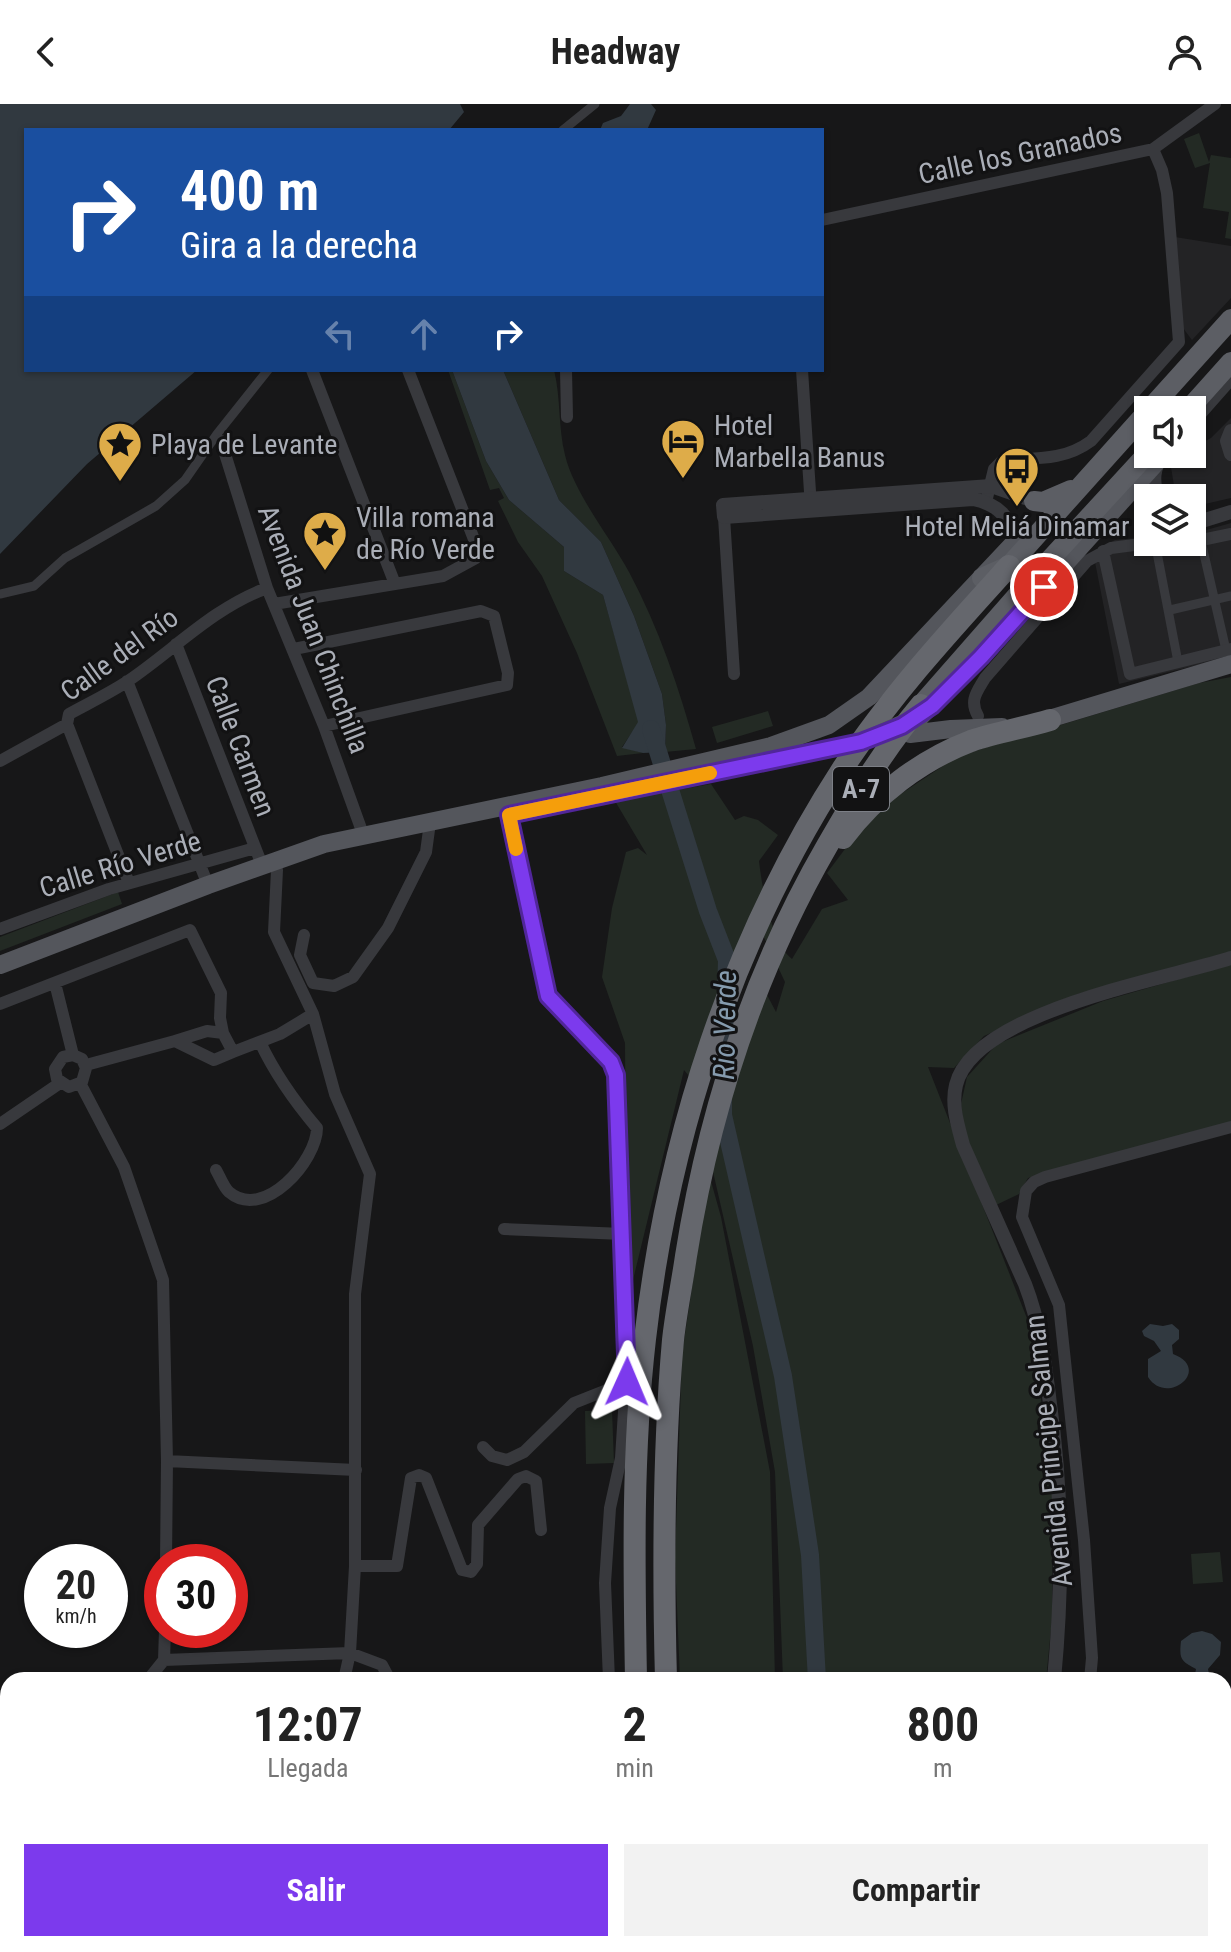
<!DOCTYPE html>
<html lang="es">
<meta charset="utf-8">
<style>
:root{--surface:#fff;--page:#f2f2f2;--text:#222;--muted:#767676;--accent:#7c3aed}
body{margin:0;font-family:"Roboto Condensed",sans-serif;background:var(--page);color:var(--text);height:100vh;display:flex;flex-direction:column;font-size:30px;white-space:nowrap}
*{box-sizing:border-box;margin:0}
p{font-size:26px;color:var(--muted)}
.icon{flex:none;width:44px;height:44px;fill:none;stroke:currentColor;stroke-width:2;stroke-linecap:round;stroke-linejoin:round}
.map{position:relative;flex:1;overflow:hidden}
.details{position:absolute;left:0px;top:1568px;width:1232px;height:280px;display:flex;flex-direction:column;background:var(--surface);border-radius:24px 24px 0 0;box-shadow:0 2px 6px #0004}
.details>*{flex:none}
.banner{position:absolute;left:24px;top:24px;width:800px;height:244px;border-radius:0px;box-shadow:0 2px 6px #0004;background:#1a4fa0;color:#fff;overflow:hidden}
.controls{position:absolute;left:1134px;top:292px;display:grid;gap:16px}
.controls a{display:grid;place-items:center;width:72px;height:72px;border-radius:0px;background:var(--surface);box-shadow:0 2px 6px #0004;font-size:40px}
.speed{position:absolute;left:24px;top:1440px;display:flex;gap:16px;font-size:40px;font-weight:700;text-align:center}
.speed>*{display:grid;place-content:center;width:104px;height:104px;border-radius:50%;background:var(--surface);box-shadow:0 2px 6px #0004;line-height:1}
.speed small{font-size:20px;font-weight:400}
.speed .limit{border:12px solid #d22;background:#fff;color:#111}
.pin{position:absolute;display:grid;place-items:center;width:68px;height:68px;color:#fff;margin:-34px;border:4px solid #fff;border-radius:50%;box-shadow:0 2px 8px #0007}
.me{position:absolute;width:88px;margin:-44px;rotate:1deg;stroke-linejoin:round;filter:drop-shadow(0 0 6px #0008)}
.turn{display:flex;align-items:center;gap:28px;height:168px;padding:0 24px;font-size:36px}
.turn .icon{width:104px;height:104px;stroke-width:2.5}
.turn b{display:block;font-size:56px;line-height:68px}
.lanes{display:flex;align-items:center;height:76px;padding:0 24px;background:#0003;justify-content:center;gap:40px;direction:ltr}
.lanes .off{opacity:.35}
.eta{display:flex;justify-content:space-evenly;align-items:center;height:136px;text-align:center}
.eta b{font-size:48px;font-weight:700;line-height:56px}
.button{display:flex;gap:16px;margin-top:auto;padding:16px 24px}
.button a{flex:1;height:92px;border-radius:0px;background:var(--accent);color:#fff;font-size:32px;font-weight:700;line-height:92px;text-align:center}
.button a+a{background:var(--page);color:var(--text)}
header{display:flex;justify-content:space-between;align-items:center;height:104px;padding:0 24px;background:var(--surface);font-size:36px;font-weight:700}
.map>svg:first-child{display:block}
</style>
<header><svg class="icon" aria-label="back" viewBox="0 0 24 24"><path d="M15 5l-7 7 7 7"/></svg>Headway<svg class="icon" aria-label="person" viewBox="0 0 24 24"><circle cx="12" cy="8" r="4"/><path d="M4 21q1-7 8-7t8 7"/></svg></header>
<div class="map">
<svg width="1231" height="1848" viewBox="0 0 1231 1848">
<rect width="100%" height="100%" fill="#171718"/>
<path fill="#232325" d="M1175,133L1231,142V194L1192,236L1183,224Z
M1231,314V394L1192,403V394H1176L1170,357L1182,350H1192V344L1211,334Z
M1231,419V553L1119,580L1093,448L1115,436L1148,433V438H1192V430Z"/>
<path fill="#232a24" d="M1199,29L1209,58L1211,51L1231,54V135L1225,134L1229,108L1203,104L1210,59L1195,64L1184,35Z
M448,266H452L486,357L509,396L564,443V467L603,491L639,618L622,643L643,649L617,652L577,549L542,472L518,438L498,397L504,394L499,384L490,386Z
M503,266H554C561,294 558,323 565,351C574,389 610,433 629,468C659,524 679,584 696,645L665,648L666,621L662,590L634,512L601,438L559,396Z
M1231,573V848L1078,890L984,932L954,964L928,963L1032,1227L1053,1386L1052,1515L1046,1576H783L775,1368L753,1242L711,1059L765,887L776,908L785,878L753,810L723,873L689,972L684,966L632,1180L626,1088L625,939L602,873L612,804L626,748L638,744L647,751L615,697L711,680L735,716L744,712L758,716L778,731L759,757C762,783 771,838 792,855L822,805L848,796L827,769L872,709L958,652L1199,579Z
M768,607L773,622L717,639L712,623Z
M118,788L122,800L0,847V833Z
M1231,860V1018L1028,1074L1019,1090L994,1102L965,1032L961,1000L967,973L997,940L1103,897Z
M709,1070L721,1113L770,1368L775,1576H680L675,1454L682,1250Z
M612,1306L614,1359L586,1360L585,1307Z
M1220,1448L1223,1478L1193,1480L1191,1450Z
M1224,1838L1231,1839V1848H1016L1017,1840Z
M698,1840H784V1848H698Z
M791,1840H1004L1002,1848H791Z"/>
<path fill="#313940" d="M0,0H460L464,8L449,26H26V266H197L87,360L0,450Z
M630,0H651L656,6L647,26H600L603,19L621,12Z
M452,266H503L559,396L601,438L634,512L662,590L666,621L665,648L643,649L622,644L638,618L603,491L564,467V443L509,396L486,357Z
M1150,1220L1163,1222L1172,1220L1179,1226V1235L1172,1241L1173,1250C1213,1265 1167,1303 1148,1273V1255L1161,1247L1154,1237L1144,1232L1142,1227Z
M1202,1527L1212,1530L1221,1538L1220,1551L1208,1565L1209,1570L1218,1576H1194L1196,1565C1181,1557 1179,1556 1181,1537L1192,1529Z"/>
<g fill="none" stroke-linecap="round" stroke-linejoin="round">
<path stroke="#313940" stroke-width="18" d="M651,625L708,807L727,856L724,967
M723,996V1011L783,1272L810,1451L817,1576
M832,1840L833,1848"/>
<path stroke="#38393d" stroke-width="9" d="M563,26L595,0
M1201,437L1226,546
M1155,438L1178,558
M0,490L34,482L65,454L156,402L185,376L217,330L268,266
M1170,506L1231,492"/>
<path stroke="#38393d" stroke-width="12" d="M822,116L1153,45L1215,0
M312,266L395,480
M566,266L567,313
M802,266L811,403
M221,337L267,484L324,622L363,730
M986,398L994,365L1003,356C1036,354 1064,357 1091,337L1179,238L1167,89L1162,66L1153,45
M724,413L734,570
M1192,438L1231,430
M1103,447L1130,570L1231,545
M274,500L443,472L476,454L477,443L408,266
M176,540L262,761
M294,545L481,507L494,512L508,569L507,581L324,622
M127,577L208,781
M978,612C969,596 977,588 985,574L1087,457L1111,444L1157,438
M67,620L129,779
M0,657L67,620L69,610C89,599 110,589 128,577C175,545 213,504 267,484
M509,711L548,892L611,958L616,971L628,1246L621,1354L610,1404L605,1479L609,1576
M277,766L274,828L313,910L335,990L370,1070L355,1190V1462L350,1549L344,1576
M0,825L109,785L255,744
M304,831L300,851L313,879L334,882L353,873L388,824L426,748L429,726
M55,879L73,951L82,955L86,964L82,978L69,983L57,975L55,965L63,953L73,951
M0,900L190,826L221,889L220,914L223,929
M233,948L280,930L313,910
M86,961L175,937L214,956L233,948L223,929L207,927L175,937
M80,979L124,1063L163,1176L167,1357L166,1458
M0,1020L60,979
M216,1066C220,1073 224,1084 229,1088C264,1118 317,1056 317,1024C295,998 275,970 260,938
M504,1125L623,1130
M483,1343L492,1352L507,1356L524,1348L574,1299L627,1278
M167,1357L356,1366
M355,1462H397L411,1374L419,1371L426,1374L462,1466L471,1468L477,1460L478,1421L518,1375L526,1372L536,1377L541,1426
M164,1556L350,1549L382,1561L390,1576
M148,1576L164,1556L165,1526
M1090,1576L1092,1554L1084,1436L1059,1201L1022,1113L1026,1087L1034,1078L1045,1073L1231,1023
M1224,1830L1231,1831
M84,1848V1840
M326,1848V1840"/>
<path stroke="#38393d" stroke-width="14" d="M1192,318L1231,274
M1231,327L1227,337L1231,350
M1157,394C1153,377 1152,364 1164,350
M1192,417L1205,416L1231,408
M1014,439C1011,413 998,400 973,395L724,413L723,401L991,382L1034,397
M1054,1576C1063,1482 1063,1393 1050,1300C1045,1258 1040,1219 1025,1180L963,1041C958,1022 951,1001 956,981C974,907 1167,875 1231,854
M1011,1848L1012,1840"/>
<path stroke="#54565c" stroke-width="18" d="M921,612L981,553L1156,359
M1039,618L1231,560
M910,630L951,625L1002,623
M700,671L861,638
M0,861L208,781L324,740L602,682L771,642L829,621L869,593L1014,439"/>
<path stroke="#5c5e64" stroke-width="20" d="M1149,306L1231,215
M1188,306L1231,258
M1034,397L1043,398L1071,386
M982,474L1009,462L1148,307
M921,601L1021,487L1148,349"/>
<path stroke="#65676d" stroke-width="22" d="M843,734C875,691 921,656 971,637C997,628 1024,624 1050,616
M636,1576C634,1463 632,1348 645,1235C668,1033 732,835 843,664C891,591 951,526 1009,462
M666,1576C663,1463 663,1349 673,1236C676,1208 682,1180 686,1152C709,1007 753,870 827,742C855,693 884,645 921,601
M645,1840V1848
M675,1840L676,1848"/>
<path stroke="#54565c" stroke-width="18" d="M861,638L920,612"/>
</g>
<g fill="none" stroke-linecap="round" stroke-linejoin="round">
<g stroke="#51269a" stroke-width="20">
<path id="route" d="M627,1278L616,971L611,958L548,892L509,711L861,638L902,622L932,602L981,553L1044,483"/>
</g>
<use href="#route" stroke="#7c3aed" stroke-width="14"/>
<path stroke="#f59e0b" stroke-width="14" d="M516,745L509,711L710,669"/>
</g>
<defs>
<g id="hotel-pin" transform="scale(2.3)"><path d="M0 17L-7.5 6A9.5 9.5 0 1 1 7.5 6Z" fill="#deac49" stroke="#121213"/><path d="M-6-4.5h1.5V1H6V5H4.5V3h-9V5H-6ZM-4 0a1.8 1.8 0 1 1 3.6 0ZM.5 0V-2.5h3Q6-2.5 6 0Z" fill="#111"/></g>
<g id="sight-pin" transform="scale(2.3)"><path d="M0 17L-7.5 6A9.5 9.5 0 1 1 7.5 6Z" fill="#deac49" stroke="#121213"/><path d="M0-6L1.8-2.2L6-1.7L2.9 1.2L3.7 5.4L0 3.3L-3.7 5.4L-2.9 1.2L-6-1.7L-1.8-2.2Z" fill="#111"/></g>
<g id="bus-pin" transform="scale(2.3)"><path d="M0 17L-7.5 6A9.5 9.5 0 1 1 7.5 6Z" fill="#deac49" stroke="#121213"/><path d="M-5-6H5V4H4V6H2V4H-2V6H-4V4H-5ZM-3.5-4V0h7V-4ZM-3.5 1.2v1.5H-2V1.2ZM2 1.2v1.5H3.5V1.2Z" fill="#111"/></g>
</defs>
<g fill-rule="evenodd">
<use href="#hotel-pin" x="683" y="337"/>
<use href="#sight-pin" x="120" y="340"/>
<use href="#bus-pin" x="1017" y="365"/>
<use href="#sight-pin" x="325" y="429"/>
</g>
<g text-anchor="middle" stroke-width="6" stroke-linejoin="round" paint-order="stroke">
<rect fill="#121213" stroke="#7c7f86" stroke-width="2" x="833" y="663" width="56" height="44" rx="6"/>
<g font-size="26" font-weight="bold" fill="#aaaeb7">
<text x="861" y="694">A-7</text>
</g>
<g font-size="28" fill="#aaaeb7" stroke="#121213">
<text transform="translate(1020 49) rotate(-12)" y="10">Calle los Granados</text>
<text transform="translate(314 525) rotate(69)" y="10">Avenida Juan Chinchilla</text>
<text transform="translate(119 550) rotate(-36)" y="10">Calle del Río</text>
<text transform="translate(241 642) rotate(69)" y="10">Calle Carmen</text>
<text transform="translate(120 760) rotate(-17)" y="10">Calle Río Verde</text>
<text transform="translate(1048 1347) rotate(-96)" y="10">Avenida Principe Salman</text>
</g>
<g font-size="28" fill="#aaaeb7" stroke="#121213" text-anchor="start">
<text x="714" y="331">Hotel<tspan x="714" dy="32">Marbella Banus</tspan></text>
<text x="151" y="350">Playa de Levante</text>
<text x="356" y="423">Villa romana<tspan x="356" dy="32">de Río Verde</tspan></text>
<text x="1017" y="432" text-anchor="middle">Hotel Meliá Dinamar</text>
</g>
<g font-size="30" font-style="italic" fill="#859bae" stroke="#121213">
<text transform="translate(725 921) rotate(-89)" y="10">Rio Verde</text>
</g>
</g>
</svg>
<div class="controls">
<a><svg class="icon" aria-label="sound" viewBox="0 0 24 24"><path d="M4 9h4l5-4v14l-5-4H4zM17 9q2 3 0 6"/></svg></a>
<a><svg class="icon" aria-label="layers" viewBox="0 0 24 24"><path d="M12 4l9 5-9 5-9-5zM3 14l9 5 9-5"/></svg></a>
</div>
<div class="speed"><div>20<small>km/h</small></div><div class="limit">30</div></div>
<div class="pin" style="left:1044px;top:483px;background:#d93025"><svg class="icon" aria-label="arrive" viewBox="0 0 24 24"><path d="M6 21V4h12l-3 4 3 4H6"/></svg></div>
<svg class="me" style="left:627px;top:1278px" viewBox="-20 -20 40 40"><path d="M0-17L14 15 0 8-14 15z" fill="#7c3aed" stroke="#fff" stroke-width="4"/></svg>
<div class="banner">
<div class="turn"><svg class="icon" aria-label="right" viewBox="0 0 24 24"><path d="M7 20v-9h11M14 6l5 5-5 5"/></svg><div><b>400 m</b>Gira a la derecha</div></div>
<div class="lanes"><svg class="icon off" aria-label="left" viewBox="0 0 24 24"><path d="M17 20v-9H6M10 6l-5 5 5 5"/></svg><svg class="icon off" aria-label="ahead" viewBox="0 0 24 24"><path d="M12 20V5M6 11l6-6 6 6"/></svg><svg class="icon" aria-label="right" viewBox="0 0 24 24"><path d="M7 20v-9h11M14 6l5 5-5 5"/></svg></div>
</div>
<section class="details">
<div class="eta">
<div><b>12:07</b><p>Llegada</p></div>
<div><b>2</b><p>min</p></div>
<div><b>800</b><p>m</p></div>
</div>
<div class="button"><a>Salir</a><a>Compartir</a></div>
</section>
</div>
